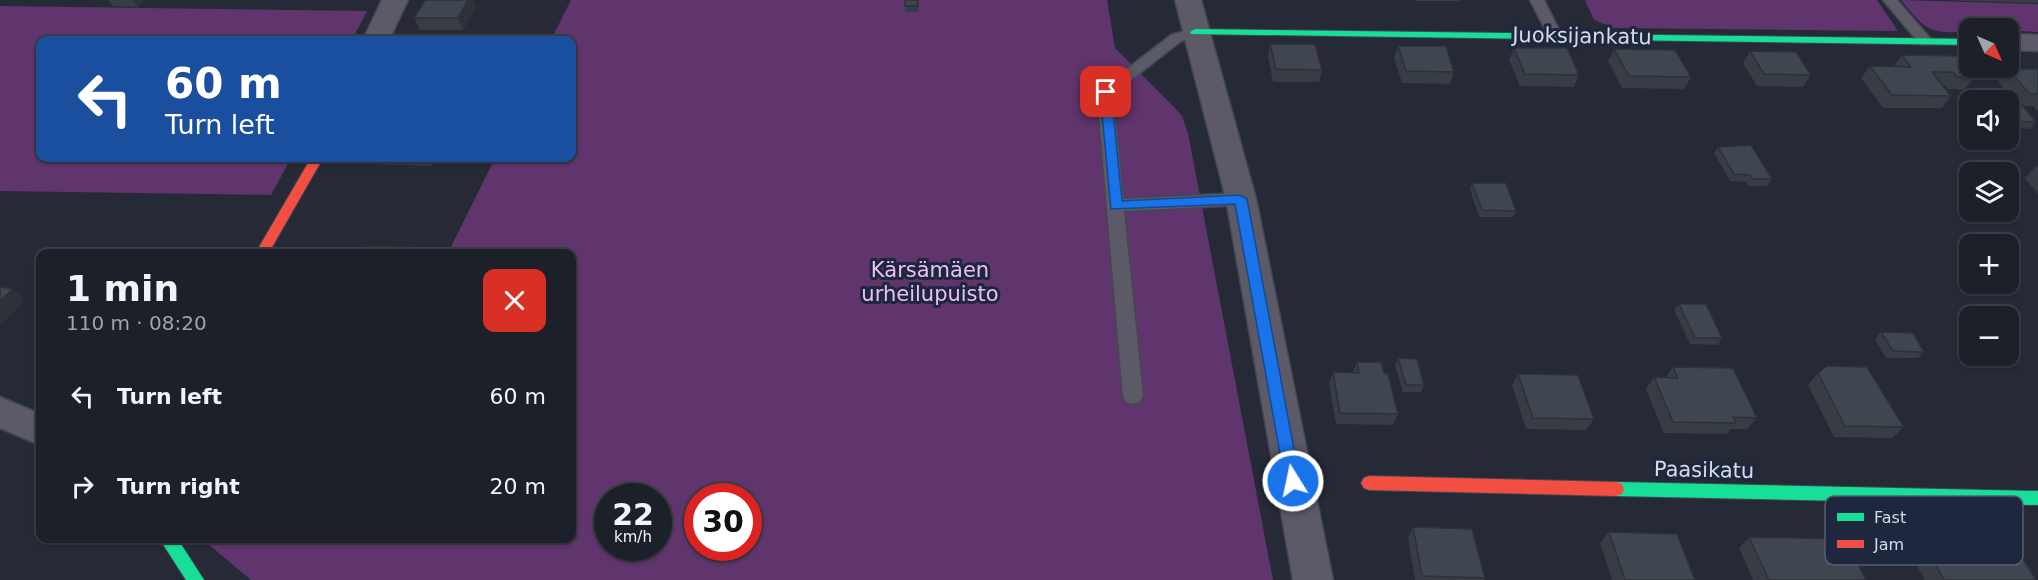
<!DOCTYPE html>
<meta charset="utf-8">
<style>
:root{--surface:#1c2028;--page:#252830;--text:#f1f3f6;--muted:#a0a3a8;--line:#3a3e45}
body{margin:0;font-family:"DejaVu Sans",sans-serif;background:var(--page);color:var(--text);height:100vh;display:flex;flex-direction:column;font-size:22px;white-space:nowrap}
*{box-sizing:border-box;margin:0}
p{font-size:20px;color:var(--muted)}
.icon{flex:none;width:33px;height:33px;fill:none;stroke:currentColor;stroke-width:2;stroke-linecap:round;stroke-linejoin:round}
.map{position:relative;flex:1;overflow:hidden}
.side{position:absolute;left:36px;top:249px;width:540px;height:294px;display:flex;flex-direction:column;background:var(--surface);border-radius:12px;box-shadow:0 2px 4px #0004,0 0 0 2px var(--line)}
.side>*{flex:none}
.hud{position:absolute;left:36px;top:36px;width:540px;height:126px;border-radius:12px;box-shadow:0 2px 4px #0004,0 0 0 2px var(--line);background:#1a4fa0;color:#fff;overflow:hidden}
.needle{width:39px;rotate:135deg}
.fabs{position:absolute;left:1959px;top:18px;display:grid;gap:12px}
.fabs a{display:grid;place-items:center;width:60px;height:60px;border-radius:12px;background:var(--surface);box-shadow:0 2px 4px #0004,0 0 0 2px var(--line);font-size:30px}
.speed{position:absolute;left:594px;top:483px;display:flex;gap:12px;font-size:30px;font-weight:700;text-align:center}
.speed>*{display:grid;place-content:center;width:78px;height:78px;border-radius:50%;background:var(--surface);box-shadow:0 2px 4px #0004,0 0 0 2px var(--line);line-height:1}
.speed small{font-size:15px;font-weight:400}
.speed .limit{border:9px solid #d22;background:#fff;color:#111}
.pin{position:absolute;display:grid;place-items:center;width:51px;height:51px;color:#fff;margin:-26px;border-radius:12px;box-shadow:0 3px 9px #0006}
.me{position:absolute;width:66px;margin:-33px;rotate:350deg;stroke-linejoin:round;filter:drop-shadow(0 0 4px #0008)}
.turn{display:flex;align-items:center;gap:21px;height:126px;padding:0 30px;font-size:27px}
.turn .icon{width:78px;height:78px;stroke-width:2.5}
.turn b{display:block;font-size:42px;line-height:51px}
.round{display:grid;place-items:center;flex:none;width:63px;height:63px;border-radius:12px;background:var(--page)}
.head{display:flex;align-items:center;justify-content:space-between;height:102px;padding:0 30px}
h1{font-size:36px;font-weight:700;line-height:45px}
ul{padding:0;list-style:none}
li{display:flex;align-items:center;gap:18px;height:90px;padding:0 30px}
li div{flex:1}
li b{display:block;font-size:22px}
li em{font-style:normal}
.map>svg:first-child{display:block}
</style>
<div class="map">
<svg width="2038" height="580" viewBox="0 0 2038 580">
<rect width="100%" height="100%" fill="#252a36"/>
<path fill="#60346c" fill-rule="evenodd" d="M571,0H1107L1115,48L1175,108L1182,116L1188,133L1273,580H251L202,539L572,538V254L448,253L495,158H572V40H551ZM608,496H658V548H608ZM698,496H748V548H698Z
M1585,0H1877L1898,31L1614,28L1594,20Z
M1901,0L2038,4V32L1970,28L1969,32C1928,33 1927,32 1901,0Z
M0,6L367,11L352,40H40V158H291L271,195L0,191Z"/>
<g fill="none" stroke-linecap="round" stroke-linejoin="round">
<g stroke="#434751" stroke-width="3">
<path id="lane" d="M1530,0H1544L1562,36L1560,39H1550Z
M1883,0H1897L1930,38L1932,41L1930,44H1920Z
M1195,28L1200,29L1202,32L1200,35L1181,41L1113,94L1123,199L1241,193L1247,195L1249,199L1247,203L1241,205L1124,211L1143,396L1140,402L1133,404L1126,402L1123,396L1097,92L1171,35Z"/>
</g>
<g stroke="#434751" stroke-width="3">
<path id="street" d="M382,0H408L389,40H363Z
M1175,0H1201L1256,199L1333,580H1293L1226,199Z
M2008,34L2038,35V51L2008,50Z
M0,397L40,414V445L0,428Z"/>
</g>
<g stroke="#434751" stroke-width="2">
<path id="fast" d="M1195,29L1970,39V45L1191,34L1190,32Z
M1616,482L2038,491V505L1616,496L1610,494L1608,489L1610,484Z
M159,538H177L204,580H186Z"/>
</g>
<g stroke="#434751" stroke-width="2">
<path id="jam" d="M311,158H323L268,254H255Z
M1369,476L1616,482L1622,484L1624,489L1622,494L1616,496L1369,490L1364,488L1361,483L1364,478Z"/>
</g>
<use href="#lane" fill="#5c5a67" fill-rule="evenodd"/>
<use href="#street" fill="#5c5a67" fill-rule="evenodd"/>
<use href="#fast" fill="#16e098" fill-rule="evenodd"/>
<use href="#jam" fill="#f24e42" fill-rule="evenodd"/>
</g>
<path fill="#373c45" d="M108,0H144L138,7L112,6Z
M1416,0H1459V1H1416Z
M1940,0H2038V3Z
M919,2L918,12H905V6Z
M476,7L463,30H420L414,18Z
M1270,44L1322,70L1319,82H1273L1268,56Z
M1398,46L1454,72L1450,84L1402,83L1394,58Z
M1514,48L1579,75L1574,87L1520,86L1509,60Z
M1614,49L1691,77L1684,89L1622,88L1608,61Z
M1750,51L1811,75L1803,87L1757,86L1743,63Z
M1902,55L1974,72L1972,75L1974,78L1964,90L1948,89L1944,85H1942L1951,96L1942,108H1883L1861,78L1870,66H1894Z
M2008,69H2038V111L2033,106H2022L2036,122L2030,129L2008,128V100H1978L1975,96L1980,90H2000L2010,101H2015L1998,81Z
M1718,147L1772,179L1767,186H1748L1746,182L1730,181L1714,153Z
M361,158H436L432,166L365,164Z
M2036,166H2038V194L2025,178Z
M1472,183L1516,211L1513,217H1479L1470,189Z
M1679,304L1722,338L1718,345L1690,344L1674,310Z
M1881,332L1924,352L1918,358H1886L1875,339Z
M1398,358L1424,385L1421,392H1403L1395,365Z
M1357,362L1384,373L1398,414L1393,425L1336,424L1329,384L1333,372H1353Z
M1673,367L1757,418L1747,429H1731L1726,434L1664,433L1646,389L1654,377H1666Z
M1818,373L1904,427L1892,438L1834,437L1808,385Z
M1518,374L1594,419L1586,430L1526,429L1512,385Z
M1413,527L1485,578L1484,580H1415L1408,538Z
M1609,532L1695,580H1612L1600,543Z
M1749,537L1866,580H1753L1739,548Z
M1923,542L2036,580H1925L1910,553Z"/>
<path fill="#2d3138" d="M133,0H144L138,7Z
M468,0H473L476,7L463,30L458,18Z
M427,158H436L432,166Z
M426,248L429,254H423Z
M13,289L25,301L0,325V301Z"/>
<path fill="#404650" stroke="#2d3138" stroke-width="1.5" d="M425,0H468L458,18H414Z
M905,0H918L917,6H905Z
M1270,44H1315L1322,70L1276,69Z
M1398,46H1446L1454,72L1406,71Z
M1514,48H1567L1579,75L1525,74Z
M1614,49L1675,50L1691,77L1629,76Z
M1750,51L1796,52L1811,75L1764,74Z
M1902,55L1959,56L1974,72H1970L1974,78L1957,77L1953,72H1932L1951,96L1892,95L1870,66L1911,67Z
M2008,69H2038V94H2030Z
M1980,90H2000L2010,101H2018L2036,122L2008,121V100H1989Z
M1751,145L1772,179H1753L1750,175L1734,174L1718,147Z
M1472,183H1506L1516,211L1482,210Z
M367,246L426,248L423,254H363Z
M0,287L13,289L0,301Z
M1679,304H1706L1722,338H1695Z
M1881,332L1913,333L1924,352L1893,351Z
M1398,358L1417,359L1424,385H1406Z
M1357,362H1381L1384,373L1388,374L1398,414L1340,413L1333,372L1359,373Z
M1827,366L1867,367L1904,427L1845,426L1818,373Z
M1673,367L1733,368L1757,418L1733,417L1736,423L1673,422L1654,377L1678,378Z
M1518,374L1578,375L1594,419L1533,418Z
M1413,527L1472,529L1485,578L1422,576Z
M1609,532L1677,534L1695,580H1625Z
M1749,537L1846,539L1866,580H1769Z
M1923,542L2014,544L2036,580H1944Z"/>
<path fill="#1a73e8" stroke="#114b97" stroke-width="1.5" d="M1106,88L1111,92L1122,201L1240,195L1247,199L1300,481L1298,486L1293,488L1287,486L1285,481L1235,204L1111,209L1100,92Z"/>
<g text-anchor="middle" stroke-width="6" stroke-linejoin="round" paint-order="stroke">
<g font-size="21" fill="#d5dbea" stroke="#1e273d">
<text transform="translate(1582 36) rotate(1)" y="7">Juoksijankatu</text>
<text transform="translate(1704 470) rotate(1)" y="7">Paasikatu</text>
</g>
<g font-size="21" fill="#ecbef7" stroke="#1e273d">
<text x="930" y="277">Kärsämäen<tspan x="930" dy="24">urheilupuisto</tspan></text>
</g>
</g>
<rect x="1825" y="496" width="198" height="69" rx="9" fill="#1e273d" stroke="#555d71" stroke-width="1.5"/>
<rect x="1837" y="513" width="27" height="8" fill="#16e098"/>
<rect x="1837" y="540" width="27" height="8" fill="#f24e42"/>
<g font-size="16" fill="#d5dbea">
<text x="1874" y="523">Fast</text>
<text x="1874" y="550">Jam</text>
</g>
</svg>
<div class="fabs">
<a><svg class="needle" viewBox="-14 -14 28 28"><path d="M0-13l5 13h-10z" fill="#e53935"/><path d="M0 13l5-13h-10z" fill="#a0a3a8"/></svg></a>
<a><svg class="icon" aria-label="sound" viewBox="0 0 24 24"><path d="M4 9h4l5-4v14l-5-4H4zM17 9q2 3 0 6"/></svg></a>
<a><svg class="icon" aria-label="layers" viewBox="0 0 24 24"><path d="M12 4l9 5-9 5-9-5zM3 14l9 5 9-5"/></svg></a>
<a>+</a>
<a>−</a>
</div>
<div class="speed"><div>22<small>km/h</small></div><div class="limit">30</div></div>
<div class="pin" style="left:1106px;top:92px;background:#d93025"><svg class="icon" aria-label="arrive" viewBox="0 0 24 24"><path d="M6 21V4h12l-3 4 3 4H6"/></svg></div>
<svg class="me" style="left:1293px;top:481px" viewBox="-20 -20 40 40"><circle r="17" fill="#1a73e8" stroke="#fff" stroke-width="3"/><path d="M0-11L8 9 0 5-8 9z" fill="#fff"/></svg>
<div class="hud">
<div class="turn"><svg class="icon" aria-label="left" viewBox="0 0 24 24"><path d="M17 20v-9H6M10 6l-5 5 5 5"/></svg><div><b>60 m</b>Turn left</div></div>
</div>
<section class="side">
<div class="head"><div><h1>1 min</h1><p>110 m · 08:20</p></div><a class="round" style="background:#d93025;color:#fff"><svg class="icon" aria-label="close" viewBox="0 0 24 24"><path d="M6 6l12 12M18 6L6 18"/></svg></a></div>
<ul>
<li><svg class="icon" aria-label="left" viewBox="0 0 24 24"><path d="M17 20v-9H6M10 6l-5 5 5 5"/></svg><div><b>Turn left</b></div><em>60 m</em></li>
<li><svg class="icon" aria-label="right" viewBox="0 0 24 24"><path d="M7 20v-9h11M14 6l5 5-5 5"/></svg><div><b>Turn right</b></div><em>20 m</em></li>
</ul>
</section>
</div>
